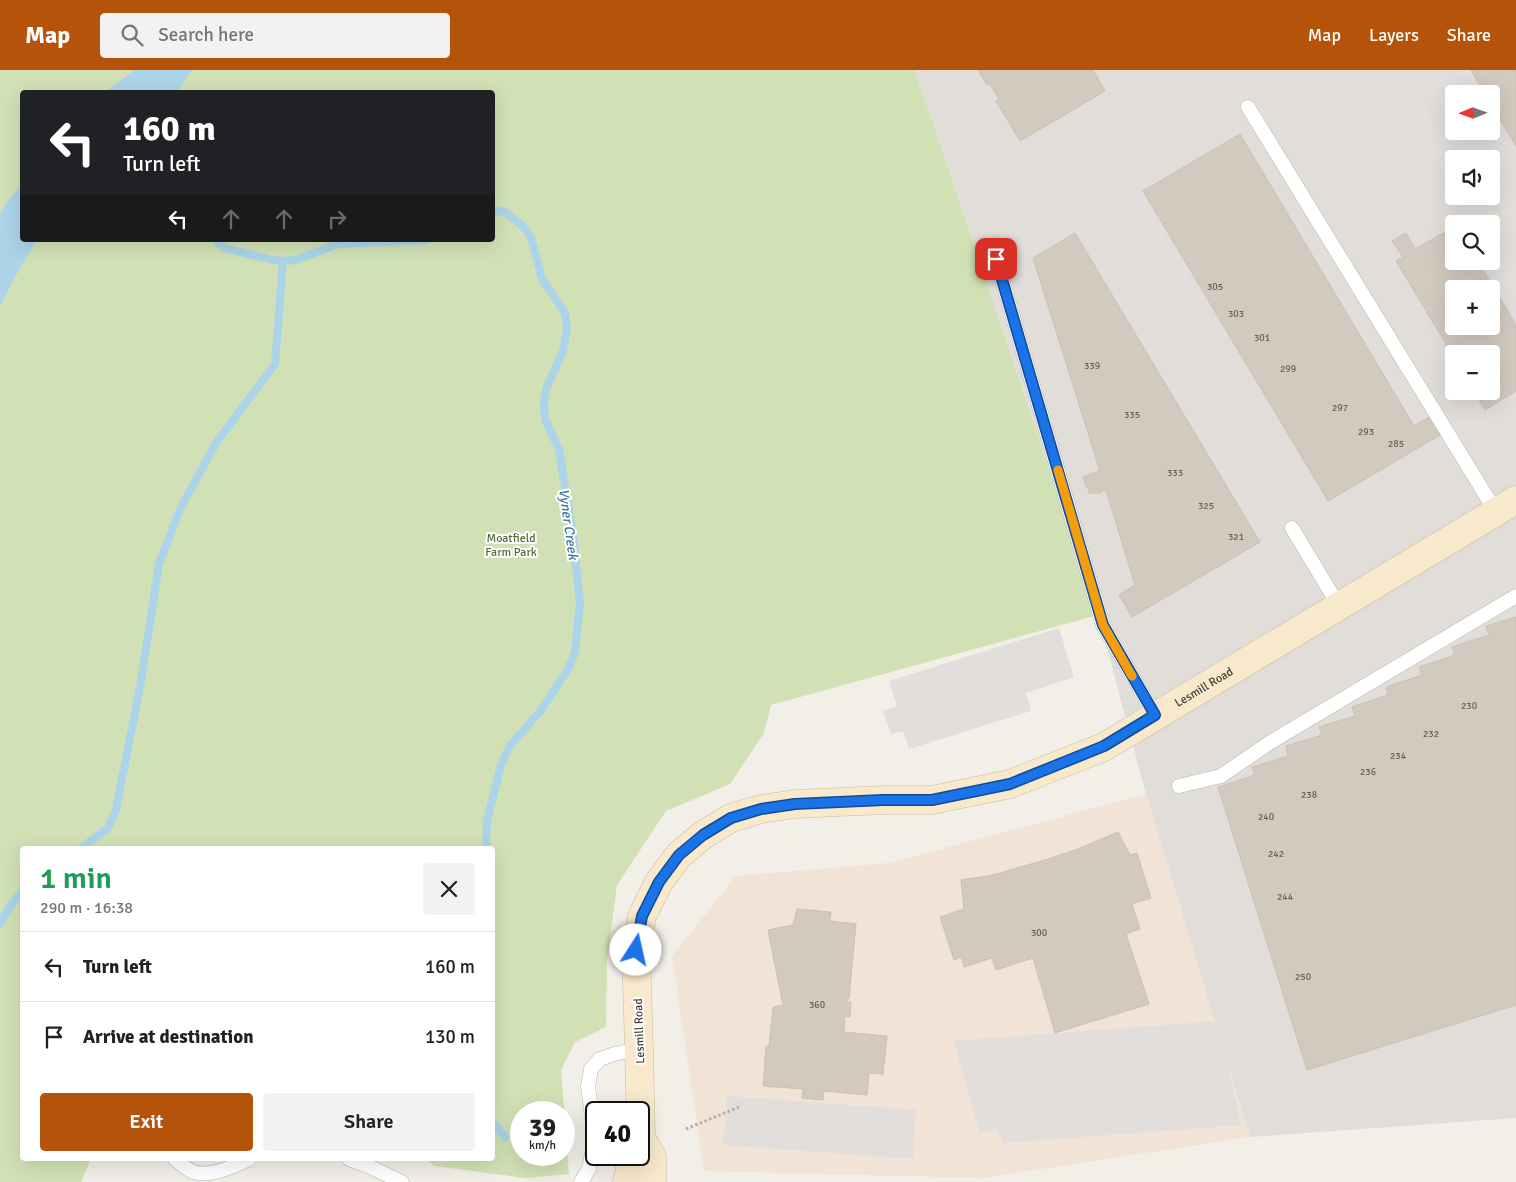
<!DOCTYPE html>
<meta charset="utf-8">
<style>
:root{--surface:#fff;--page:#f2f2f2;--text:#202124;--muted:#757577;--line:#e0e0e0;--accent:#b45309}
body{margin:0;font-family:Signika,sans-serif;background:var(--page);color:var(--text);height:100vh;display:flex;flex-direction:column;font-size:19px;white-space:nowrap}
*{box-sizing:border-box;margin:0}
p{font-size:16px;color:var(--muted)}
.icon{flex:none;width:28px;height:28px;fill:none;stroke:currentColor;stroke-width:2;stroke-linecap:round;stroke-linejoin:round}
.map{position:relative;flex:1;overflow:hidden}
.side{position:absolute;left:20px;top:776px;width:475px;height:315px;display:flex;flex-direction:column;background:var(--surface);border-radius:5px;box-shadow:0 5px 20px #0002}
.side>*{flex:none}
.guide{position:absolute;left:20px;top:20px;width:475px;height:152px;border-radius:5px;box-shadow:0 5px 20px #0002;background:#202124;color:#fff;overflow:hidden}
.needle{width:32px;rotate:269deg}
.fabs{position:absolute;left:1445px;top:15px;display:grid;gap:10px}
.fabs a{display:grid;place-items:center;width:55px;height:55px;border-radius:5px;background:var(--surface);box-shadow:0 5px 20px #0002;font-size:25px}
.speed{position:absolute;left:510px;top:1031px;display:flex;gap:10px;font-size:25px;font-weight:700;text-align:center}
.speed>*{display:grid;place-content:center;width:65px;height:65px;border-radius:50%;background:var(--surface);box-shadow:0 5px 20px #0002;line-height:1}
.speed small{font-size:12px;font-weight:400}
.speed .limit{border:2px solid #111;border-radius:8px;background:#fff;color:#111}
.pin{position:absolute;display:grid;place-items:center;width:42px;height:42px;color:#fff;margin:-21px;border-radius:10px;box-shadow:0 2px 8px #0006}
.me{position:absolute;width:55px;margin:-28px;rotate:10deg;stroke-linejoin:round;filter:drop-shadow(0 0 4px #0008)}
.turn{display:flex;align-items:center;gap:18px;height:105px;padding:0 20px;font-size:22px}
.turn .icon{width:65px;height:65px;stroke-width:2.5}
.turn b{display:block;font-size:35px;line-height:42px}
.lanes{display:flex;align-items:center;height:48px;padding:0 20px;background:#0003;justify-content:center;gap:25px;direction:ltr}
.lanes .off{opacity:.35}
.round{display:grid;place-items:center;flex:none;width:52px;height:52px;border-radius:5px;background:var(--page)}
.overview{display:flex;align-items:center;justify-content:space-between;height:85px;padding:0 20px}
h1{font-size:30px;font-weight:600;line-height:38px;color:#1e9e55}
.cta{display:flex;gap:10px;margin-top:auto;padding:10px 20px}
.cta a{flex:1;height:58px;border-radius:5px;background:var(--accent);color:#fff;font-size:20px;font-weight:600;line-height:58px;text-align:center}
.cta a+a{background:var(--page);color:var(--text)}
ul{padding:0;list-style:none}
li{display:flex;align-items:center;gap:15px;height:70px;padding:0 20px;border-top:1px solid var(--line)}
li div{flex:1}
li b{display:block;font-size:19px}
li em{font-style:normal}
header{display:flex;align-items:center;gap:30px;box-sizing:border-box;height:70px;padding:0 25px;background:var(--accent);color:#fff}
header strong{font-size:24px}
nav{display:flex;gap:28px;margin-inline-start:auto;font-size:18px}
.search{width:350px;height:45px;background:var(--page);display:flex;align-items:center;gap:12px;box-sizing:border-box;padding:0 18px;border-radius:5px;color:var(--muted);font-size:19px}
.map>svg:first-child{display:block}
</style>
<header>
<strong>Map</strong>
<div class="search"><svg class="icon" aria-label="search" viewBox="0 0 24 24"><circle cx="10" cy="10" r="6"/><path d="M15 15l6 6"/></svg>Search here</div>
<nav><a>Map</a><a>Layers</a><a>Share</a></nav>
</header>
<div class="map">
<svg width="1516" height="1112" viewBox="0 0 1516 1112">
<rect width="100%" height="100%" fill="#f2eee8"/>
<path fill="#f1e3d6" d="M1146,724L1250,1067L983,1108L704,1101L672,886L736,806L889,793Z"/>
<path fill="#e1ddd9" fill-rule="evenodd" d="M915,0H1516V1048L1250,1067L1146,724L1098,545ZM1454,24H1491V61H1454ZM1454,89H1491V126H1454ZM1454,154H1491V191H1454ZM1454,219H1491V256H1454ZM1454,284H1491V321H1454Z"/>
<path fill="#d1e1b5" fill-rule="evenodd" d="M0,0H915L1098,545L771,635L764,663L730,714L666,741L617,815L607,891L606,957L575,972L561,1000L569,1104L525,1108L435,1096L425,1089H492V779H22V1089H91L81,1112H0ZM22,22H492V170H22ZM521,1042H564V1085H521Z"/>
<path fill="#e1dedc" d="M928,0H964L990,86L955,94Z
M1105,0H1202L1128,42Z
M1230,0H1241L1262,38L1133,113L1319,434L1265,466L1081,151L1021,186L994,139Z
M1292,0H1401L1457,89H1454V126H1481L1516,181V256L1475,191H1491V154H1454V158L1436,130L1355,181L1262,32L1298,10Z
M1412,0H1463L1477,24H1454V61H1491V47L1513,83L1505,88L1516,107V171L1489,126H1491V89H1466Z
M1059,558L1074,607L1026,623L1031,641L909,679L903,661L891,664L883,641L897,636L889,611Z
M1218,951L1241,1055L1003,1073L996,1059L980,1064L954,971Z
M727,1026L916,1040L913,1089L723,1075Z"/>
<path fill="#abd4e8" d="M135,0H192L177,22H105Z
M22,114V170H37L16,205L0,236V144L6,133Z"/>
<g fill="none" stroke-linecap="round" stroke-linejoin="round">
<path stroke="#abd4e8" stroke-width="8" d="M216,170L224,178L272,190L283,191L296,190L338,174L426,170
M80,779L108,758L116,740L141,611L159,494L181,437L216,373L275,294L283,191
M486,779L487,751L501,695L509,677L541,640L569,598L575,581L580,532L573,467L559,379L545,349L544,331L546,319L563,281L567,258L565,243L542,209L531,167L523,156L505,142L495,141L492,143
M0,854L11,834L22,822
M492,1051L505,1067"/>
</g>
<path fill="#d2c9bf" stroke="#ccc0b3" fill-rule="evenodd" d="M978,0H1093L1105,21L1020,71L996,31L999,29L990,14L987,15Z
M1471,0H1516V76L1491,35V24H1485Z
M1240,64L1414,356L1429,347L1440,365L1328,431L1143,121Z
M1454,157V191H1478L1516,255V321L1485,340L1474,321H1491V284H1454V287L1396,191L1403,187L1392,171L1406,163L1415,179ZM1454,219H1491V256H1454Z
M1075,163L1260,472L1132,547L1119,525L1135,515L1106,420H1102L1101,423H1089L1088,418H1087L1083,407L1100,401L1033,188Z
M1516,547V935L1307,1000L1218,717L1255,705L1252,697L1288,686L1286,676L1322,665L1319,657L1355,646L1352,637L1388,625L1386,617L1422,605L1419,597L1455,585L1452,577L1489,565L1486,556Z
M1118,762L1130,785L1137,783L1151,828L1132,834L1140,859L1126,864L1149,934L1055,963L1033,888L996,900L992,888L964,897L961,887L954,890L940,847L964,839L961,810L993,805L1048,789L1078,779Z
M797,839L831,842L830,851L856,854L849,929H847V932H851L850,947L845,946L844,962L887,966L883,1004L869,1003L867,1025L824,1021L823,1030L802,1028L803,1019L763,1016L766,976H769L773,937L783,935L768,860L793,855Z"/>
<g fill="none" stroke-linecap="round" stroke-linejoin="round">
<g stroke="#bcb5ac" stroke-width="15">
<path id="lane" d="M1248,37L1496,442
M996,189L1103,555L1155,645
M1292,458L1339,536
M1179,716L1221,706L1269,673L1516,526
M175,1089C180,1093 185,1098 191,1101C207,1109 235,1096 249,1089
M349,1089L368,1096L402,1112
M581,1112L589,1099L595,1068L588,1016L591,999L600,989L614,984L639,979"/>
</g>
<g stroke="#ccbc9d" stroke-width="29">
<g id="secondary">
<path d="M627,1112L633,1085"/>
<path id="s1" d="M652,1112V1087L641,1068L639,979L636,880L642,846L659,812L679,785L703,765L731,748L761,739L795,734L883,730H932L1010,714L1104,677L1516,430"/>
</g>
</g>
<path stroke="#bcaf9f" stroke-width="3" stroke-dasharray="2.5 2.5" stroke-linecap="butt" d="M686,1059L739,1037"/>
<use href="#lane" stroke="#fff" stroke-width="14"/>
<use href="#secondary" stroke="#f8e9cc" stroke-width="28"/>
</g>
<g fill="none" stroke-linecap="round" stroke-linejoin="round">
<g stroke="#114b97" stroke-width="12">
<path id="route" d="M636,880L642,846L659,812L679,785L703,765L731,748L761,739L795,734L883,730H932L1010,714L1104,676L1155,645L1103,555L996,189"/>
</g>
<use href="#route" stroke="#1a73e8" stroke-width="9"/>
<path stroke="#f59e0b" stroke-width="9" d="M1058,400L1103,555L1132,606"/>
</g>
<g text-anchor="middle" stroke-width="4" stroke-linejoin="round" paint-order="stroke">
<g font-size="10" fill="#686159">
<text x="1215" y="220">305</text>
<text x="1236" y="247">303</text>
<text x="1262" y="271">301</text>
<text x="1092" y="299">339</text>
<text x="1288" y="302">299</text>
<text x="1340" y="341">297</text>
<text x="1132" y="348">335</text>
<text x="1366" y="365">293</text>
<text x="1396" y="377">285</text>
<text x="1175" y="406">333</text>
<text x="1206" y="439">325</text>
<text x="1236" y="470">321</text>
<text x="1469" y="639">230</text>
<text x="1431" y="667">232</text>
<text x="1398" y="689">234</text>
<text x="1368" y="705">236</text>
<text x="1309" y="728">238</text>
<text x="1266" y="750">240</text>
<text x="1276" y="787">242</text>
<text x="1285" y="830">244</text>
<text x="1039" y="866">300</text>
<text x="1303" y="910">250</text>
<text x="817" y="938">360</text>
</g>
<g font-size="12" fill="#4e6f32" stroke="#fff">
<text x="511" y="472">Moatfield<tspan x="511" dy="14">Farm Park</tspan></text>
</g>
<g font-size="12" fill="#443e37" stroke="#fff">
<text dy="4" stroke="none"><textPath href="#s1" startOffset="905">Lesmill Road</textPath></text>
<text transform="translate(639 961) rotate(-92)" y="4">Lesmill Road</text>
</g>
<g font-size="14" font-style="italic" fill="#3b7b9d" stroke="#fff">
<text transform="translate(569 454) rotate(82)" y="5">Vyner Creek</text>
</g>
</g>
</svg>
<div class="fabs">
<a><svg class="needle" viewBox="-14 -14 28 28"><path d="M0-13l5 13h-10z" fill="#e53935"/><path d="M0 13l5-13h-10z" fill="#757577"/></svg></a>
<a><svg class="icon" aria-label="sound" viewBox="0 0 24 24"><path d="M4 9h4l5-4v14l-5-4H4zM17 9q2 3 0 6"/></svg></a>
<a><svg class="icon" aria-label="search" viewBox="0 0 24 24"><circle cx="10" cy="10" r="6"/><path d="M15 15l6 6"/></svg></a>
<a>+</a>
<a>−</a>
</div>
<div class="speed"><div>39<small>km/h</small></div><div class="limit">40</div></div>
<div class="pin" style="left:996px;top:189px;background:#d93025"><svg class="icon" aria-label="arrive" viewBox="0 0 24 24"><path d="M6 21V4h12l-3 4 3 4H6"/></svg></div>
<svg class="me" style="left:636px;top:880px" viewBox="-20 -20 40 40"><circle r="19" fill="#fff"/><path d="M0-13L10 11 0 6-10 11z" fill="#1a73e8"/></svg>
<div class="guide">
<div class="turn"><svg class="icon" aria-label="left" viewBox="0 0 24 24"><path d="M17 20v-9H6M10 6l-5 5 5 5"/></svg><div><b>160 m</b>Turn left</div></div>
<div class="lanes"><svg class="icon" aria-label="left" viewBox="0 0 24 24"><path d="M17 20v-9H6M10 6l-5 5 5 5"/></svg><svg class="icon off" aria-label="ahead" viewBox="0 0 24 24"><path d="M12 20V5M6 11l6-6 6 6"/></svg><svg class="icon off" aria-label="ahead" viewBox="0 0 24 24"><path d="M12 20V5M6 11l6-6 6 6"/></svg><svg class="icon off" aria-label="right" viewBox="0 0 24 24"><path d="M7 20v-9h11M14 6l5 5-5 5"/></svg></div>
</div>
<section class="side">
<div class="overview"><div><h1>1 min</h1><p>290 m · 16:38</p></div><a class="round"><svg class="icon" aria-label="close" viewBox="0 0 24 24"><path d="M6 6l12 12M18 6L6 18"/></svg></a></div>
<ul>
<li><svg class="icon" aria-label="left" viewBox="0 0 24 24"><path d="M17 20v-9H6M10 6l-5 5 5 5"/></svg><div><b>Turn left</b></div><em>160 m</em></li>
<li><svg class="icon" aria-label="arrive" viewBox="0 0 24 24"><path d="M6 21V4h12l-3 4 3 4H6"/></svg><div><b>Arrive at destination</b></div><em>130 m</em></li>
</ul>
<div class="cta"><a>Exit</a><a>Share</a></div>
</section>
</div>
